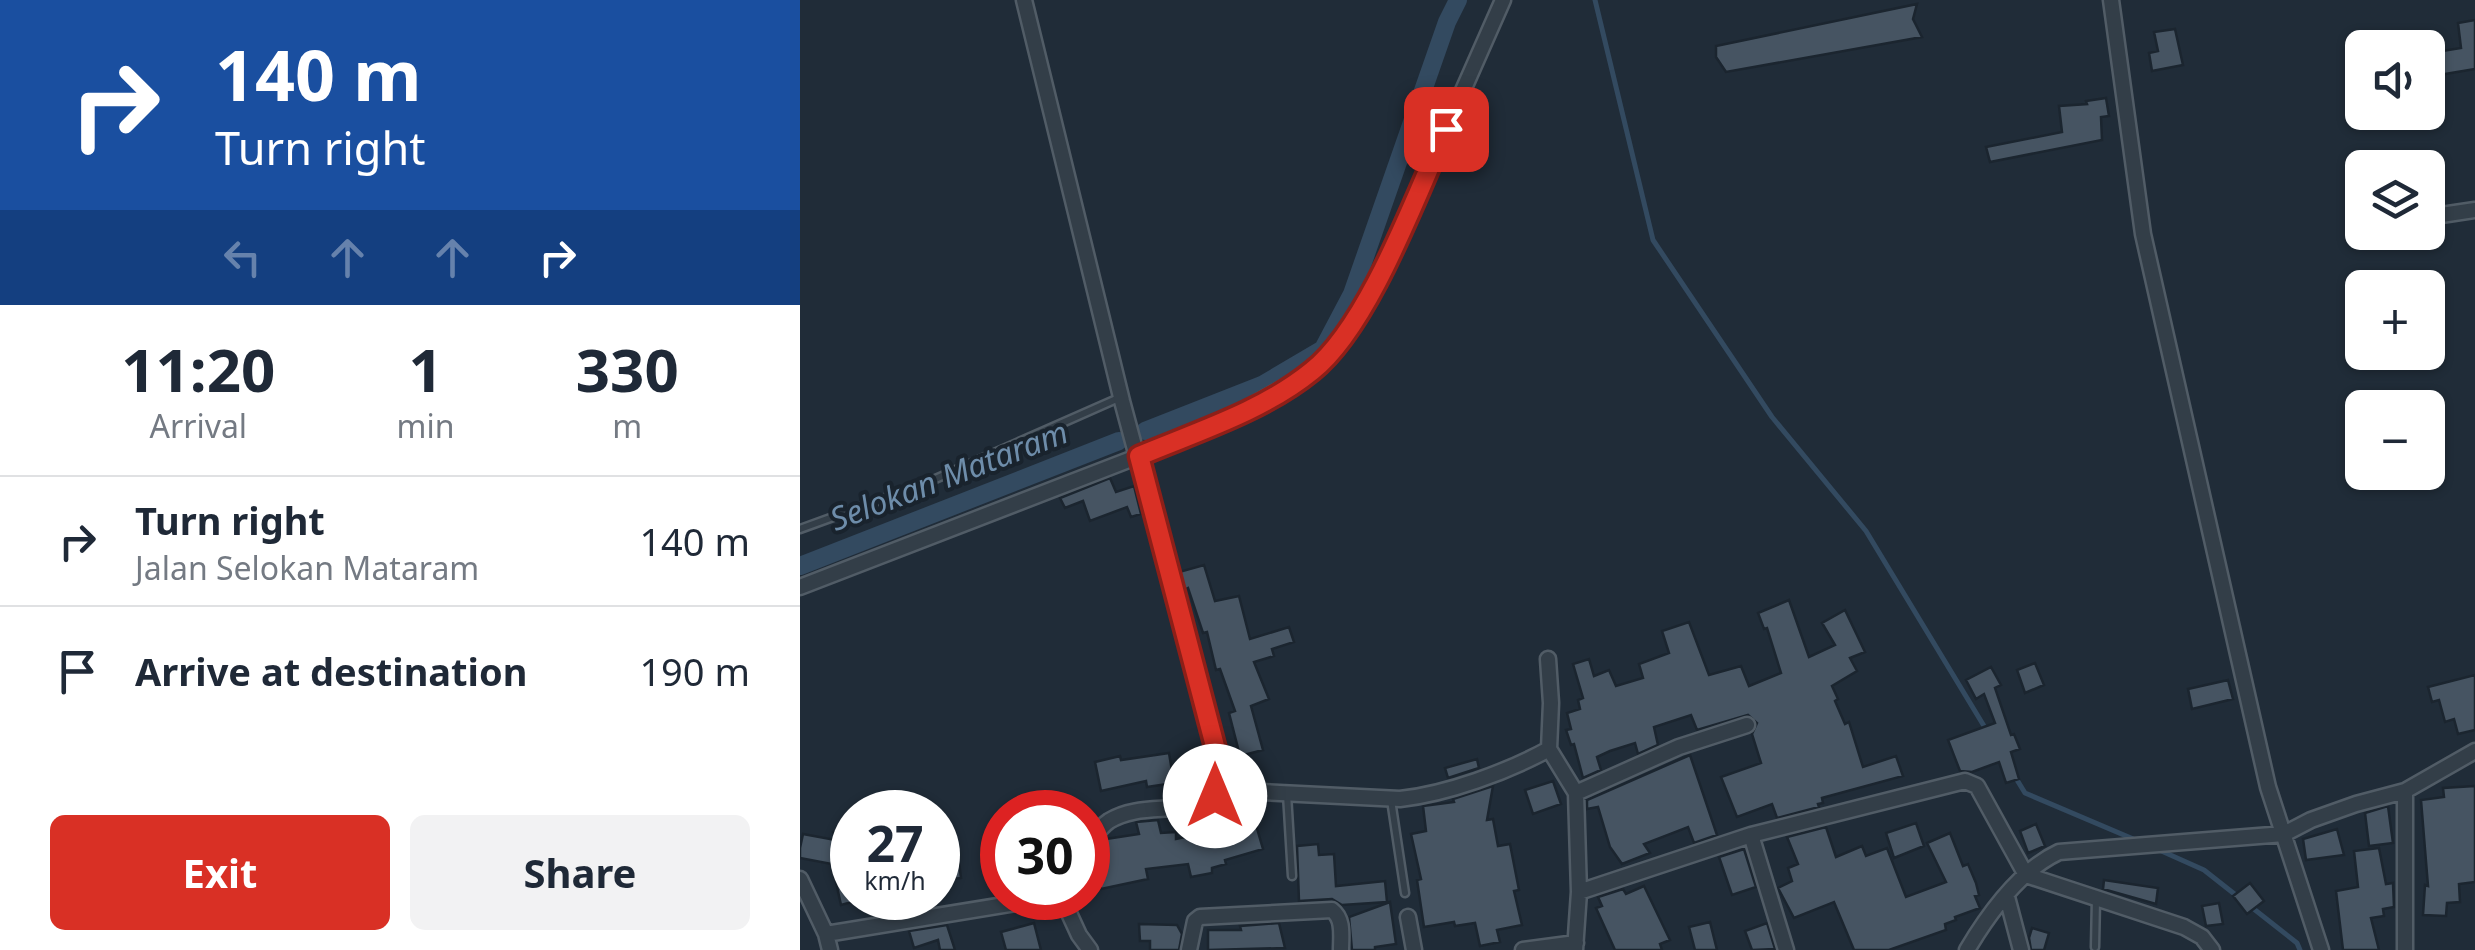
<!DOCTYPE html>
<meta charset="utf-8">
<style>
:root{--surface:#fff;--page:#f2f2f3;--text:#1f2937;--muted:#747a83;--line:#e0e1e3;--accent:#d93025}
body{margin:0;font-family:"Noto Sans",sans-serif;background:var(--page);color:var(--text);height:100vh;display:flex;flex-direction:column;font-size:38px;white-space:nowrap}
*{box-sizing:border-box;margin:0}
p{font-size:32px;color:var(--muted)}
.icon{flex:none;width:55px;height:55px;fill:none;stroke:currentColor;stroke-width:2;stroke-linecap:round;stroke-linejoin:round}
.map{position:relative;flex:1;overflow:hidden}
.sheet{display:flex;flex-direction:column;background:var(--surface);width:800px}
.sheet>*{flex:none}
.guide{background:#1a4fa0;color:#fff;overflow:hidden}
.controls{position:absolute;left:1545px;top:30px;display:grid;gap:20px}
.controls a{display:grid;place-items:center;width:100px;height:100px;border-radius:15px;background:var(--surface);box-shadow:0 2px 8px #0004;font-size:50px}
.speed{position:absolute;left:30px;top:790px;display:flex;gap:20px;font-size:50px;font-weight:700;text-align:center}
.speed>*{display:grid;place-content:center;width:130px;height:130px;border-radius:50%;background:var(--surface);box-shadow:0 2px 8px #0004;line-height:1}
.speed small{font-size:25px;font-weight:400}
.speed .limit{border:15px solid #d22;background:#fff;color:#111}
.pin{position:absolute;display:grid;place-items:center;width:85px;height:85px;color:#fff;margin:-42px;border-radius:20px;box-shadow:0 5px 15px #0006}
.me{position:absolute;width:110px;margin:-55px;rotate:0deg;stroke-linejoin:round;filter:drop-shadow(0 0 8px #0008)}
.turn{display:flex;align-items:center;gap:35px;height:210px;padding:0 50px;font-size:45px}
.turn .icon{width:130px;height:130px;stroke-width:2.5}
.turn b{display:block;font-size:70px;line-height:85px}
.lanes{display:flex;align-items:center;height:95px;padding:0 50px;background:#0003;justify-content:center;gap:50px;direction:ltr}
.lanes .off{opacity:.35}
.eta{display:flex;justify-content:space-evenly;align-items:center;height:170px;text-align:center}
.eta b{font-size:60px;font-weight:700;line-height:70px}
.primary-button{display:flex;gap:20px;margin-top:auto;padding:20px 50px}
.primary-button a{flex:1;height:115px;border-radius:15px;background:var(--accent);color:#fff;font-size:40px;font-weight:700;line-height:115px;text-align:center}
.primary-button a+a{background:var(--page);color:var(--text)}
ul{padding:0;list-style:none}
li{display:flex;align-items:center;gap:30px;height:130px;padding:0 50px;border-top:2px solid var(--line)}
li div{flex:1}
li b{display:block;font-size:38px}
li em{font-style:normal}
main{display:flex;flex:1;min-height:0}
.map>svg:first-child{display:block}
</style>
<main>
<section class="sheet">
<div class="guide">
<div class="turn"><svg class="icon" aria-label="right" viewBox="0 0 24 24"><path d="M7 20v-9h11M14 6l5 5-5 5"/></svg><div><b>140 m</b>Turn right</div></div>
<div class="lanes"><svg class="icon off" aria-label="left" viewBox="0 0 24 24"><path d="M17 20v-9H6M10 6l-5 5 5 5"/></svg><svg class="icon off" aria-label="ahead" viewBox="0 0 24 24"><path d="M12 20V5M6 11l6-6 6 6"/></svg><svg class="icon off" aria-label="ahead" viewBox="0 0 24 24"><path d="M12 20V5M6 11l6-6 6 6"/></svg><svg class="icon" aria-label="right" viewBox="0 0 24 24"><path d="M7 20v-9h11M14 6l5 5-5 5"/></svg></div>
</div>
<div class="eta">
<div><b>11:20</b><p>Arrival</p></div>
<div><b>1</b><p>min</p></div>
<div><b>330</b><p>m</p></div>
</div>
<ul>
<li><svg class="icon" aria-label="right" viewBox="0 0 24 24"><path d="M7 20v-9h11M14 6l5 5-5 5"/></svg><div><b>Turn right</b><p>Jalan Selokan Mataram</p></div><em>140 m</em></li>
<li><svg class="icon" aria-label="arrive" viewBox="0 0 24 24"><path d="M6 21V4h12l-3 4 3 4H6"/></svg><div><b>Arrive at destination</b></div><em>190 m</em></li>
</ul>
<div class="primary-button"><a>Exit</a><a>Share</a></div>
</section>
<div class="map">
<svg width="1675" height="950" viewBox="0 0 1675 950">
<rect width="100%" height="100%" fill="#202c38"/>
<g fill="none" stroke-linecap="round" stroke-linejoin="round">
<path stroke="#334a60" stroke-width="5" d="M795,0L853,240L972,417L1066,531L1187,731
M1214,775L1225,793L1338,841
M1357,849L1404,870L1437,896
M1450,906L1497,943L1500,950"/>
<path stroke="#334a60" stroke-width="18" d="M345,431L462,385L523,349L552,294L647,22L658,0
M0,566L319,441"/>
</g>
<path fill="#465462" stroke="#1b252f" stroke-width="2.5" d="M1117,4L1113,19L1122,37L926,72L916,57V46Z
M1675,20V69L1639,75L1636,52L1661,48L1658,23Z
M1375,29L1383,65L1352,71L1349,53L1358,51L1354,32Z
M1306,98L1309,116L1301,117L1302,140L1190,162L1186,147L1262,132L1259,106L1287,104L1286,101Z
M310,478L316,492L334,486L341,514L331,517L327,507L290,521L283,501L265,508L260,498Z
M404,565L415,601L439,596L450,639L489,627L494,642L472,649L474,656L454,662L469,699L451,706L463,750L440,756L429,713L435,711L420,669L416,670L407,632L403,633L388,588L384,590L379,572Z
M989,600L1009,657L1035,645L1022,623L1045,610L1065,652L1050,658L1057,671L1032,686L1038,699L1035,701L1045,724L1049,722L1063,767L1096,756L1103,776L1022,798L1023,803L1018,804L1019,807L977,818L972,804L937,817L921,777L961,763L952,734L957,723L948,715L897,730L891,715L854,727L858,745L838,754L835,743L810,751L797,757L801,770L783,778L774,744L771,745L766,730L771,729L767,713L780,709L778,700L783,698L773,664L789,659L794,676L809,670L816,686L843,678L839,664L869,653L862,631L889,622L909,675L941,666L949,686L981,673L967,628L964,629L958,613Z
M1235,663L1244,685L1225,693L1217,670Z
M1191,667L1201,685L1195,688L1211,735L1214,734L1220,749L1211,752L1219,779L1206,783L1199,762L1172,772L1160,771L1148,740L1195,723L1184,694L1176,699L1166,680Z
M1675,675V730L1658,734L1654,719L1645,722L1639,700L1632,702L1628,687Z
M1428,680L1433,699L1392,709L1388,689Z
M369,753L374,783L347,787L346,781L301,791L295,762L320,756L321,760Z
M890,755L917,835L894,843L888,827L844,844L850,853L822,864L810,847L798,807L787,809V800Z
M677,759L679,768L648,778L645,768Z
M753,781L761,804L733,814L725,790Z
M693,786L687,820L693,819L698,846L710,844L719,890L714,891L722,925L697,930L700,942L680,946L675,923L655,926L654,922L624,927L617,880L621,879L611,834L626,831L623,806L654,802L653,799Z
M1675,786V882L1659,884L1660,902L1647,903L1646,916L1623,915L1625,885L1628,886L1621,800L1644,797L1643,788Z
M1588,806L1593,843L1569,846L1565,813Z
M358,820L361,833L376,832V839L419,830L420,836L456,825L463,849L425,860L426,864L412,868V873L391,877L388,864L346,869L348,879L301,889L294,856L306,839L339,834L336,822Z
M1116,823L1124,846L1094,858L1086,833Z
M1236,824L1245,846L1228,853L1220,831Z
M1026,827L1036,857L1062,846L1066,856L1087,848L1106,897L1146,882L1127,843L1150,833L1163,866L1168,864L1176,883L1179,895L1175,896L1180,908L1155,917L1156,920L1145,924L1146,930L1089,950H1054L1034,902L994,918L978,888L992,881L988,868L998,864L987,837Z
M52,828V902L41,905L32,864L0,858V848L3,834L35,840L33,832Z
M1537,829L1544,855L1506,860L1503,839Z
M155,831L161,878L138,881V835Z
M518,844L519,855L534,854L536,886L585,881L587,902L542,905L532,899L499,901L497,846Z
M1579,848L1586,884L1593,883L1594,907L1583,909L1584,916L1571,918L1579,950H1543L1536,891L1558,887L1554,851Z
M944,849L956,887L932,895L919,857Z
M1304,880L1358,888L1356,904L1303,889Z
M1450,883L1464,901L1447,914L1433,896Z
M844,886L870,940L860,944L862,950H815L796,908L802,906L798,897L823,889L826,894Z
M590,902L596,944L575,947V950H552L549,917Z
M1419,903L1423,924L1406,926L1402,906Z
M910,922L917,950H895L889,927Z
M234,923L241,950H206L201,932Z
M479,923L485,948L408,950V930H441L440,926Z
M967,923L975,949L952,950L945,931Z
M339,924L377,925L382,934L379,950H350V941H340Z
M147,925L155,950H140L138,940L114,948L109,931Z
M1232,928L1249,933L1244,950H1231L1229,938Z"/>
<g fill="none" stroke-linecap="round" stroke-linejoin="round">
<g stroke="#515c66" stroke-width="11">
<path id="service" d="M0,529L124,484L321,397
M487,794L492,876
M591,800L605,893
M1295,947L1296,899"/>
</g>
<g stroke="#515c66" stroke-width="19">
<path id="minor" d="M224,0L322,401L421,769V790
M1311,0L1343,234L1468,787L1521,950
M1628,217L1675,210
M0,587L339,456L439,413L513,371L539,344L589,258L703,0
M748,659L751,703L749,749
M1605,791V950
M776,793L879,747L947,725
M951,835L986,950
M288,845C294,837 300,827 309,821C344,799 391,820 421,790L600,799C647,794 707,772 749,749L776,793L779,892L775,950
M0,879L26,934L30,950
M779,892L951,835L1165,781L1177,786L1226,875L1384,927L1402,937L1412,950
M1207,897L1221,950
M262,898L279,935L290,950
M608,917L614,950
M26,934L247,898
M389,950L395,921L400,917L532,910C544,919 541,936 541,950
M723,950L776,943
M1167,950C1189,913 1220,870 1259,852L1484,834L1511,820L1556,804L1605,791L1675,751"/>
</g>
<use href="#service" stroke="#333e48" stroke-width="6"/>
<use href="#minor" stroke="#333e48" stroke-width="14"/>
</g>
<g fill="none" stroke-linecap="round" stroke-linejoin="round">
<g stroke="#8d1f18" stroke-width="25">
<path id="route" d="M415,796L421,790V769L339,456C396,432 463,411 512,371C568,327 616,196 646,129"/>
</g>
<use href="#route" stroke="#d93025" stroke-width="18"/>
</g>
<g text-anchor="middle" stroke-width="8" stroke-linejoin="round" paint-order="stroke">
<g font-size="32" font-style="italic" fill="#6e8daa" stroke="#19232d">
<text transform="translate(149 476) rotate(-21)" y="11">Selokan Mataram</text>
</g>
</g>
</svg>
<div class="controls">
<a><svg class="icon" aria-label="sound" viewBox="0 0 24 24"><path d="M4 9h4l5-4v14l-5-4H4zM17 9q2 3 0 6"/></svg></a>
<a><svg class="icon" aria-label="layers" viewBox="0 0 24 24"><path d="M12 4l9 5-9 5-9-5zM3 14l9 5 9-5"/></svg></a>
<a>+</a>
<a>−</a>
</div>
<div class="speed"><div>27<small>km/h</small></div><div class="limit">30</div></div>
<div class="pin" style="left:646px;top:129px;background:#d93025"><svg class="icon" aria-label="arrive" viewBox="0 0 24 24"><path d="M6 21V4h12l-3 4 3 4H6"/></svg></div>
<svg class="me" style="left:415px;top:796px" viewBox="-20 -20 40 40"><circle r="19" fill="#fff"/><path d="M0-13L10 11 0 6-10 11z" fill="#d93025"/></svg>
</div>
</main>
